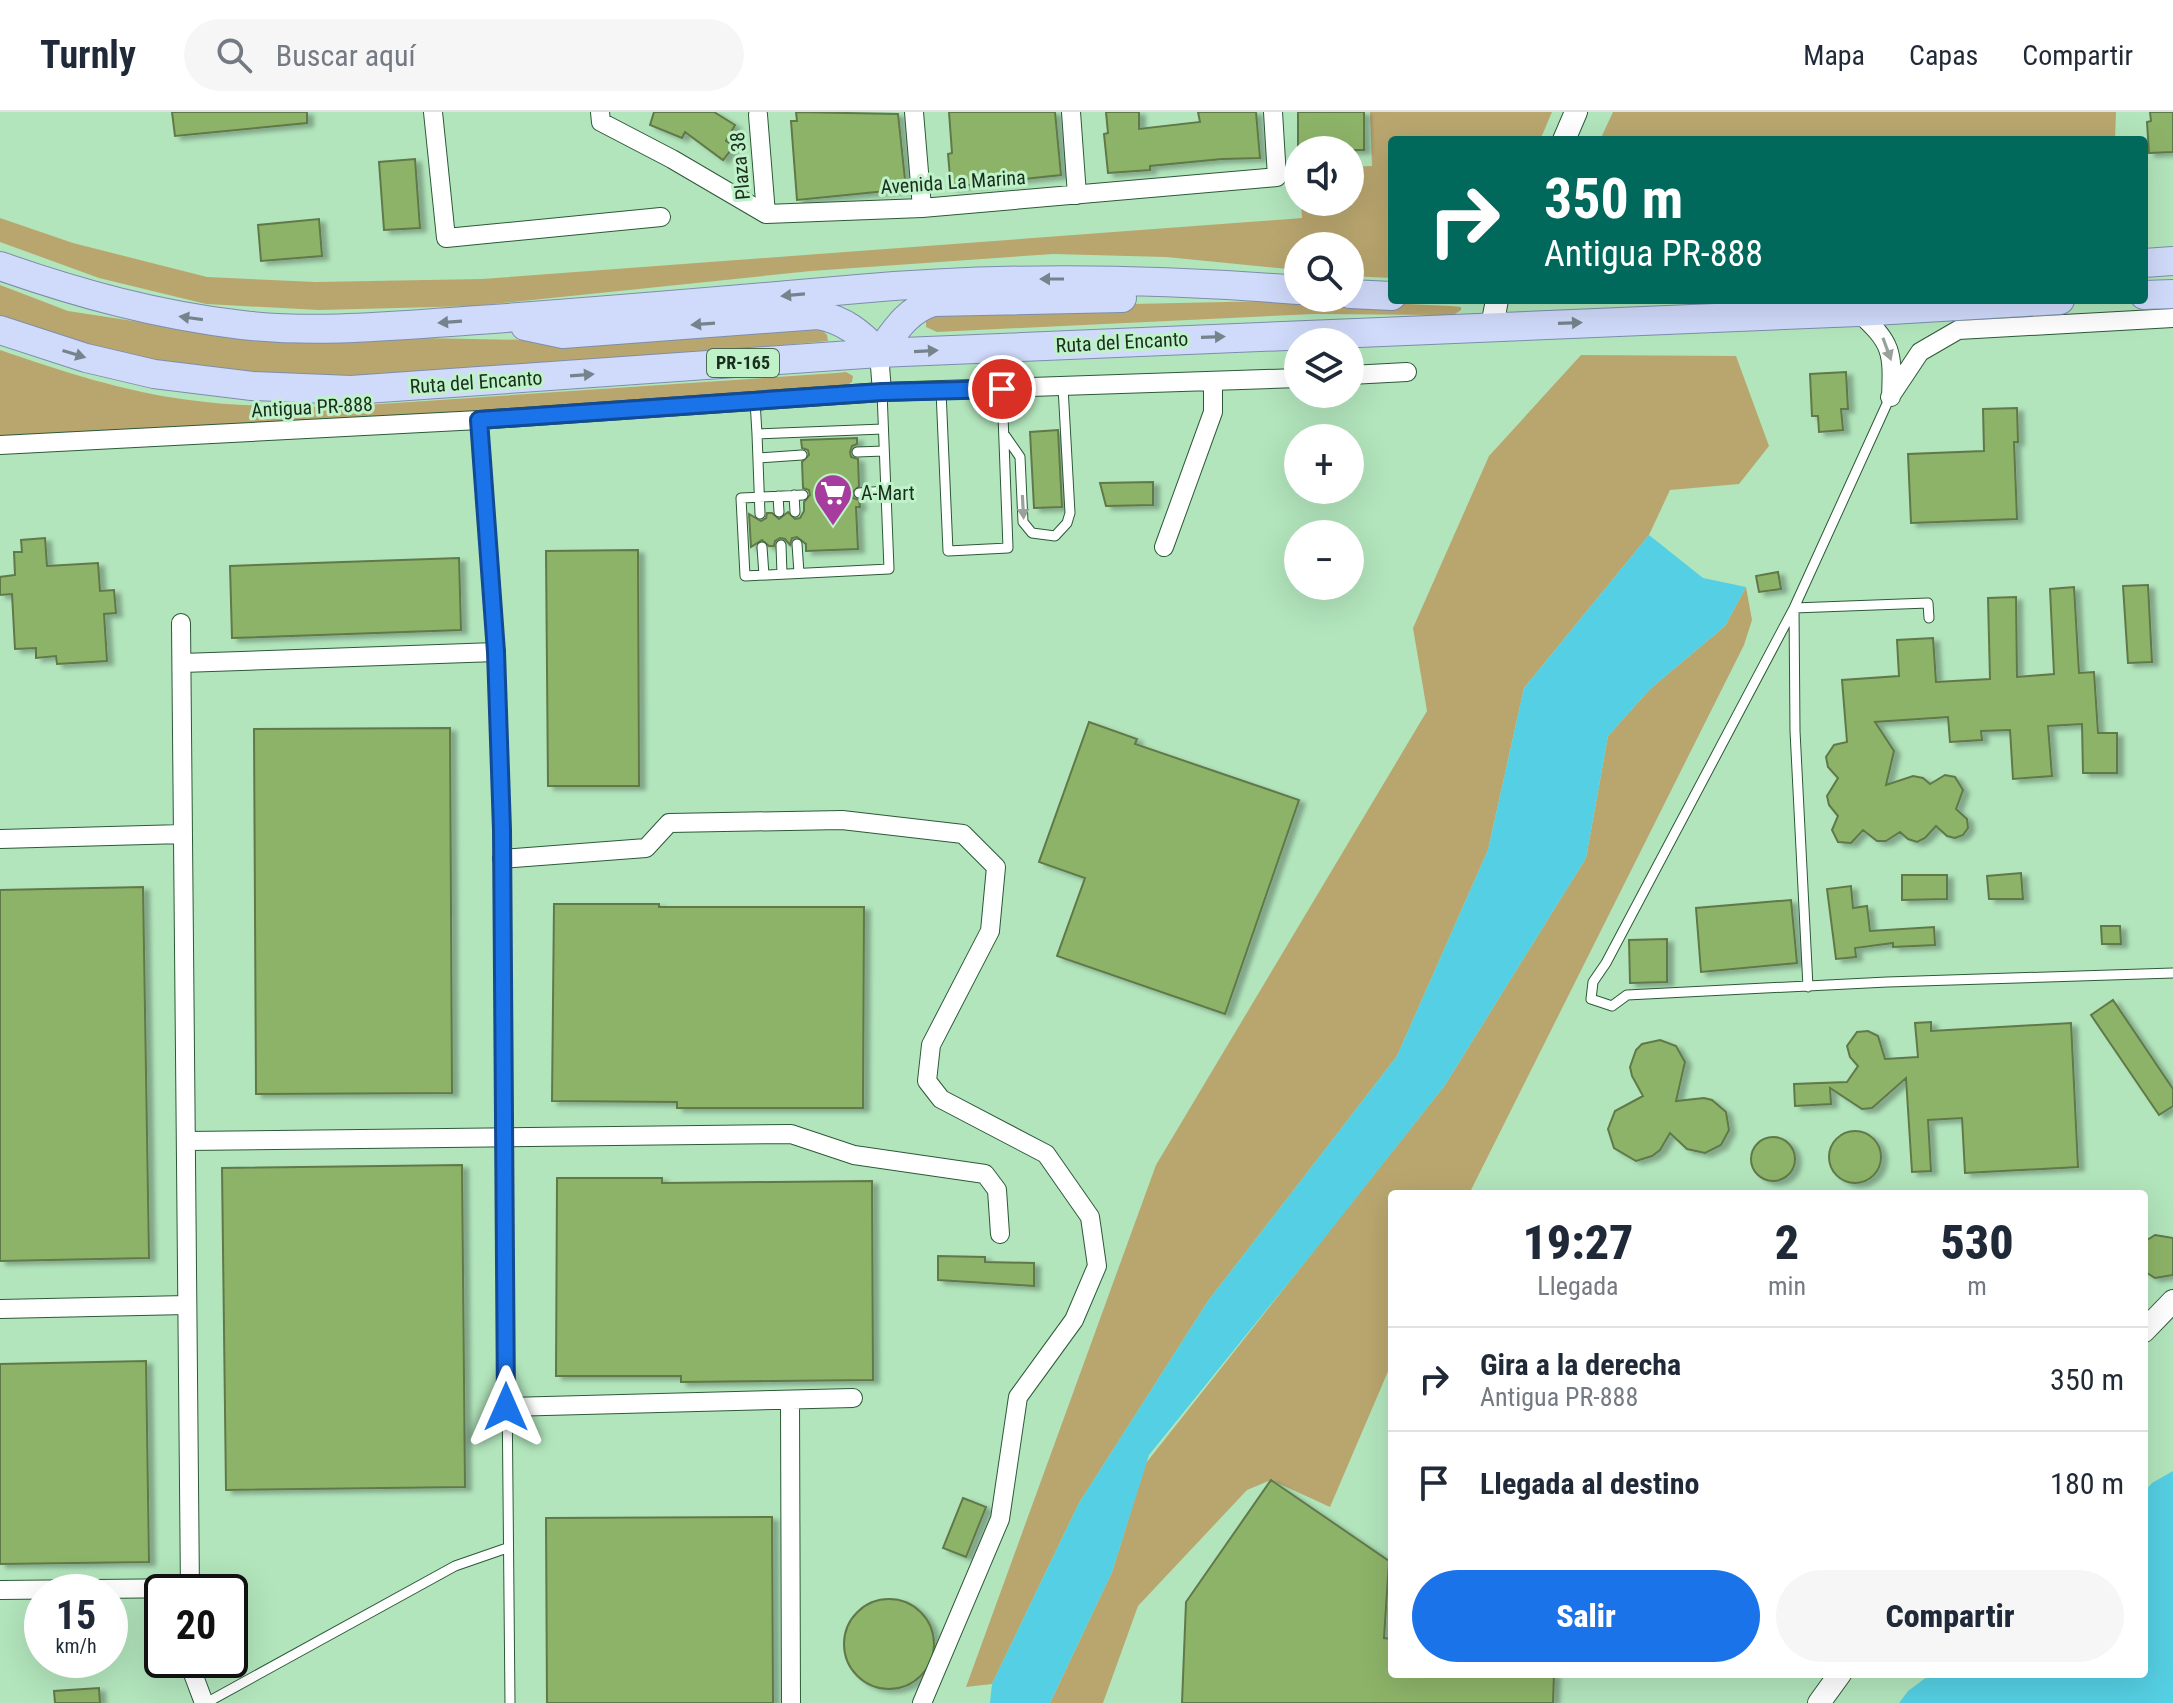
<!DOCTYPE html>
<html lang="es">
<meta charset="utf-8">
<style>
:root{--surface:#fff;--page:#f6f6f7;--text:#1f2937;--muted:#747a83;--line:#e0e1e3;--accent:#1a73e8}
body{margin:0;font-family:"Roboto Condensed",sans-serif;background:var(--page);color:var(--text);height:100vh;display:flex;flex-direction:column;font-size:30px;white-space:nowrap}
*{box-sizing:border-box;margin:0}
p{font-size:26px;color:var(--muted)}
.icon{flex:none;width:44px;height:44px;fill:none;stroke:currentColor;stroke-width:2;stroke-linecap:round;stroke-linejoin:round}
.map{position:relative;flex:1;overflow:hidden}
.side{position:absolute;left:1388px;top:1078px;width:760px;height:488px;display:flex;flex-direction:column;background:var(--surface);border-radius:8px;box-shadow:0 8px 32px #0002}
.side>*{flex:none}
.banner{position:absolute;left:1388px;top:24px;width:760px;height:168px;border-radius:8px;box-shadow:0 8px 32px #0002;background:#00695c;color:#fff;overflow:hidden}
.buttons{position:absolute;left:1284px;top:24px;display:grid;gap:16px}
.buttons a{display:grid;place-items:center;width:80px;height:80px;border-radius:50%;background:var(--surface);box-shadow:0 8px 32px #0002;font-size:40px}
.speed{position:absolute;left:24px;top:1462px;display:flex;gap:16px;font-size:40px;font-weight:700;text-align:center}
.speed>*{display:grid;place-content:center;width:104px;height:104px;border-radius:50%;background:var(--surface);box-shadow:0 8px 32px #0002;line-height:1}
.speed small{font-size:20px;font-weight:400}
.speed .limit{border:4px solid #111;border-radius:12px;background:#fff;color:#111}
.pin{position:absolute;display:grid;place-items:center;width:68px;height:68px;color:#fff;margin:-34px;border:4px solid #fff;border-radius:50%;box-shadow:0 2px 8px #0007}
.me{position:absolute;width:88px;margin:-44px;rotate:0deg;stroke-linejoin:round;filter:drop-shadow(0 0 6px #0008)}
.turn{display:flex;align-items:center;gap:28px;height:168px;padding:0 24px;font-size:36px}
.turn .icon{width:104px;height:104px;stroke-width:2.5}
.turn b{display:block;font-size:56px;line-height:68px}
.eta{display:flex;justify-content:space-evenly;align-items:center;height:136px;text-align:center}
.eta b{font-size:48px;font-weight:800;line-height:56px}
.button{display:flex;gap:16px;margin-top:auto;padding:16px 24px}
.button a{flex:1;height:92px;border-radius:48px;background:var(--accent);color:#fff;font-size:32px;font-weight:800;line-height:92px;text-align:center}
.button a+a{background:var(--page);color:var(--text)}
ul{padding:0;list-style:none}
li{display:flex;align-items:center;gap:24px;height:104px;padding:0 24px;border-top:2px solid var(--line)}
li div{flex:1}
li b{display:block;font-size:30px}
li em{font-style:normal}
header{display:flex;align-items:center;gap:48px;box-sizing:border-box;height:112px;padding:0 40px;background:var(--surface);border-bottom:2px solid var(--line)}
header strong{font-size:38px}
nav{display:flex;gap:44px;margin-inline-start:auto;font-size:28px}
.search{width:560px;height:72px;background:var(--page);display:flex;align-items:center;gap:20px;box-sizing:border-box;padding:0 28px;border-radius:44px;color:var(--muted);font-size:30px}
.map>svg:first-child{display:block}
</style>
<header>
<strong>Turnly</strong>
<div class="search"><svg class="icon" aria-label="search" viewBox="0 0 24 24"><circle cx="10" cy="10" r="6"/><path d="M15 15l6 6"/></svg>Buscar aquí</div>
<nav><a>Mapa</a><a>Capas</a><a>Compartir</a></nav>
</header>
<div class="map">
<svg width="2173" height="1591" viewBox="0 0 2173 1591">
<defs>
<filter id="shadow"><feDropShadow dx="6" dy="3.5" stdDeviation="2" flood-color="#0004"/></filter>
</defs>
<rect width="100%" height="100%" fill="#b2e5bc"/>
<path fill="#b9a66f" d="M1370,0H1552L1540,28H1392V166L1350,164V134H1298V158L1166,145L1053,142L811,159L474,194L319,198L206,192L99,166L0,130V106L73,131L207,165L316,170L482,167L1302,106L1301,90H1350V55L1372,54Z
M1613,0H2116L2115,28H1600Z
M0,173L68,199L218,222L579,229L819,215L827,223L828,229L455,263L366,268L220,260L92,237L0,205Z
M1322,188L1450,194L1461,195V198L1455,202L1445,203L1313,202L937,220L926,215V206L939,196Z
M0,238C61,259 125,280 189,288C237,295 287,294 336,295L836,261L846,260L853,264L852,270L846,274L339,308L0,324Z
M1581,243L1736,244L1769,334L1739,372L1670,378L1649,423L1524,576L1488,738L1397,944L1208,1189L1079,1391L992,1572L966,1575L1156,1053L1427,599L1413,516L1489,344Z
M1746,475L1752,508L1744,533L1469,1082H1392V1250L1330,1395L1271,1368L1247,1378L1138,1494L1103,1591H1050L1112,1460L1146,1351L1445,973L1586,746L1608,624L1650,577L1725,514Z"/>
<path fill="#55cfe3" d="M1649,423L1703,466L1746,475L1725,514L1650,577L1608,624L1586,746L1445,973L1315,1138L1149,1343L1112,1460L1050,1591H990L992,1572L1079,1391L1208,1189L1397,944L1488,738L1524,576Z
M2173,1359V1591H1899L1908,1579L1931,1562H2144V1380L2152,1371Z"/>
<path fill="#8db368" stroke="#617949" stroke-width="2" filter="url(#shadow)" d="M172,0H307V11L175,24Z
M654,0H714L735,13L726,29L734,34L723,48L685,20L682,26L650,13Z
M796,0L898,2L906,77L797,88L791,9H797Z
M949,0H1055L1061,63L951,75L948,42L952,41Z
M1106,0H1139V17L1200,10L1198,0H1256L1260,46L1222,47L1150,54V58L1108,61L1104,22L1108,21Z
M1298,0H1364V38H1298Z
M2150,0H2173V40L2149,41L2147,10L2151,9Z
M415,47L420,116L384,118L379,50Z
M319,107L322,144L261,149L258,113Z
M1846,260L1848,297H1841L1843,318L1819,320L1818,304H1812L1810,262Z
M2017,296L2018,330H2014L2017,407L1911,411L1908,342L1984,339L1983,297Z
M1058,318L1062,395L1034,396L1030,320Z
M857,326V332L852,334L850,340L851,345L858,347L859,374L852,381L853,386L859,388L860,395H856L858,437L806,439V432L797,425L792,426L790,433L785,427L780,426L775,429L774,434H769L762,428L751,435L749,402L761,409L766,406L767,401H772L779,407L788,400L795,407L800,406L804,399V390L810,383L809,378L803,376L802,350L809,343L808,338L802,336L801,328Z
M1153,370V393L1106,394L1100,371Z
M45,426L47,454L98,451L100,479L114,478L116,501L104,502L107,549L57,552L56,544L36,546V536L15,537L12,482L0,483V465L15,463L14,440H22L21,428Z
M638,438L639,674H548L546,439Z
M459,446L461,518L232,526L230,454Z
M1778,460L1781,477L1759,480L1756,464Z
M2148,473L2152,550L2128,551L2123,474Z
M2074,475L2079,561L2094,560L2098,621H2117V661H2083L2082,612L2048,614L2052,664L2013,667L2010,618L1981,619L1982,628L1950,630L1948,605L1875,610L1894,639L1886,673L1913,664L1923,666L1930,672L1945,663L1955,665L1963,678L1956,697L1967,707L1968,716L1963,723L1955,726L1947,724L1936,714L1925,726L1917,730L1908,727L1900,720L1886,729H1877L1863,718L1851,731L1838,730L1832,718L1838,704L1829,693L1827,684L1838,666L1828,655L1826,645L1834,633L1847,630L1842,568L1899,564L1897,528L1933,526L1936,570L1990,567L1988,486L2016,485L2017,565L2054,562L2050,477Z
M1089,610L1137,627L1135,632L1299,688L1225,902L1057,844L1085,766L1039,750Z
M450,616L452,981L256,982L254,617Z
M2021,761L2023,787H1989L1987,764Z
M1902,763H1947V787L1902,788Z
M1851,774L1853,796L1867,794L1870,819L1934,815L1935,833L1893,835V831L1855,836L1856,845L1836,847L1827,777Z
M143,775L149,1146L0,1149V778Z
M1791,788L1797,851L1701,860L1696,796Z
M554,792H659V795H864L863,996H677V990L552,989Z
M2101,814H2120L2121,832H2102Z
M1667,827V870L1630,871L1629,828Z
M2113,888L2173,977V994L2159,1003L2091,903Z
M1931,910V919L2071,911L2078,1055L1965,1061L1962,1006L1928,1008L1931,1059L1912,1060L1906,966L1872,996L1862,997L1830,976L1831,992L1795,994L1794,972L1847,970L1858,954L1850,945L1847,934L1857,920L1868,919L1878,924L1885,947L1918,945L1915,911Z
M1660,928L1676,934L1685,950L1676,989L1704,986L1712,988L1726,1000L1729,1018L1721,1033L1705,1041L1687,1037L1670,1021L1660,1038L1652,1044L1636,1049L1614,1036L1608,1017L1615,999L1643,984L1632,964L1630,955L1636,938L1642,932Z
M1829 1045a26 26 0 1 1 52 0a26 26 0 1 1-52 0Z
M1751 1047a22 22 0 1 1 44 0a22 22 0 1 1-44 0Z
M462,1053L465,1375L226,1378L222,1056Z
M557,1066H662V1071L872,1069L873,1268L681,1270V1264H556Z
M2155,1123L2173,1126V1163L2155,1166L2144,1159V1130Z
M938,1144L985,1145V1150L1034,1151V1174L938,1168Z
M146,1249L149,1450L0,1452V1252Z
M1271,1368L1389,1449L1384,1526L1392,1527V1562H1554L1553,1591H1182L1186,1490Z
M963,1386L986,1395L966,1445L943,1436Z
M772,1405L773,1591H547L546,1406Z
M844 1532a45 45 0 1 1 90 0a45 45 0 1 1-90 0Z
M99,1576L100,1591H55L54,1579Z"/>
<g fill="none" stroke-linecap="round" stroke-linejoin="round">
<g stroke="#2c5a38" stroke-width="11">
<path id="service" d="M941,279L948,439L1008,436L1002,277
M755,289L757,322
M479,308L496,540L502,747L510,1591
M1004,322L1020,345L1023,410L1032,421L1055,424L1067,411L1070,401L1063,275
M857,340L884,339
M758,346L802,343
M859,381L886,379
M794,383L795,400
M803,383L741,386L745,464L889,457L882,280
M778,384L779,400
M760,402L757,322L883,317
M797,432L799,461
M781,433L782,462
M762,435L764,463
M1929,506L1928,491L1794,496L1606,851L1593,870L1591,887L1612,894L1627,883L1887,870L2173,861
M1808,875L1795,619L1794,496L1890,285
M206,1591L455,1454L507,1436"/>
</g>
<g stroke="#2c5a38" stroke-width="20">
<path id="minor" d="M433,0L446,126L661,105
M600,0L601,10L672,47L766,102L922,96L1277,65L1273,0
M914,0L922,96
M1071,0L1077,83
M758,3L766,102
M1858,200C1892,231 1893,239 1891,285
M879,241L882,280
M1350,263L1407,260
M1890,285L1920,240L1958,218L2173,206
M0,333L479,308L882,280L1298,266
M1164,435L1213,300V271
M181,511L190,1480
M182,551L496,540
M0,727L183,722
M502,747L646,736L669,711L842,708L963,722L996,755L990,819L931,933L927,969L941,987L1046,1042L1090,1105L1097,1154L1074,1208L1018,1285L1000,1407L922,1591
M186,1029L791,1022L854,1043L985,1062L997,1078L1000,1122
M0,1197L187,1193
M790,1289L791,1591
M506,1295L853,1286
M0,1478L190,1476
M192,1548V1559L204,1591"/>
</g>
<g stroke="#2c5a38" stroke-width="24">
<path id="tertiary" d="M1564,28L1576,0
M1492,214L1497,188
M2144,1219L2173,1189
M1819,1591L1840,1562"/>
</g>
<g stroke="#7c8eab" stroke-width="30">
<path id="primary" d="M2144,151L2173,149
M0,154C80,182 157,203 242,213C320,222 401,213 478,208C605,199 732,188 858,177C1005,164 1151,166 1298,178
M1350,182L1392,184
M2144,183L2173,182
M525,214L563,222L818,203C845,208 861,222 879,241C895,219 906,199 933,190L1122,186
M0,218L86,246L154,262L252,274L351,278L879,241L1858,200L2060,188"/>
</g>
<use href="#service" stroke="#fff" stroke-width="9"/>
<use href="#minor" stroke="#fff" stroke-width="18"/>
<use href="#tertiary" stroke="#fff" stroke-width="22"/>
<use href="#primary" stroke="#d0dafa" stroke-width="28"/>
</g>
<defs><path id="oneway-solid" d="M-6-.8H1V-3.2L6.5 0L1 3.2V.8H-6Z" transform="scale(2)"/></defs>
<g fill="#75848c">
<use href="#oneway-solid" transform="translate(1052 167) rotate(-180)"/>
<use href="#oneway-solid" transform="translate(793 183) rotate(175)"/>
<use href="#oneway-solid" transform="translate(191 206) rotate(-172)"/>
<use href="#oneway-solid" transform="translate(450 210) rotate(176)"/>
<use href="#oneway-solid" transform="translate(1570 211) rotate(-2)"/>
<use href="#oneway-solid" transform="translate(703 212) rotate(176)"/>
<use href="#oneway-solid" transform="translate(1213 225) rotate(-2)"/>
<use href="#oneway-solid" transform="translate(926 239) rotate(-3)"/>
<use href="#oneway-solid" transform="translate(74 242) rotate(17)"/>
<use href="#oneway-solid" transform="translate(582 263) rotate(-4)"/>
</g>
<g fill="#98a19a">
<use href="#oneway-solid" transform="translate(1887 237) rotate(70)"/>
<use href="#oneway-solid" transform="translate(1023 395) rotate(87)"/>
</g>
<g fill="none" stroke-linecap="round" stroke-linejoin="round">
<g stroke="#114b97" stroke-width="20">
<path id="route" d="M506,1295L502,718L496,540L479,308L882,280L1002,277"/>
</g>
<use href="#route" stroke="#1a73e8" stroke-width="14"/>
</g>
<defs>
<g id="supermarket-pin" transform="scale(2)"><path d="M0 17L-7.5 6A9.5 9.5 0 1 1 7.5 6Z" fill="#a53c9e" stroke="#bff2c9"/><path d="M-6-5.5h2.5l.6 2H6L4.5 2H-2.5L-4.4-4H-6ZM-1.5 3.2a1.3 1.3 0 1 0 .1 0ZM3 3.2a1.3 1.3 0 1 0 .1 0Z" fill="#fff"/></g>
</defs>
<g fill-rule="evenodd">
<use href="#supermarket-pin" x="833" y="381"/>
</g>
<g text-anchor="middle" stroke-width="6" stroke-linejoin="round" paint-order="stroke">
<rect fill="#bff2c9" stroke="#4c6951" stroke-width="2" x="707" y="237" width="72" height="28" rx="6"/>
<g font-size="18" font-weight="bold" fill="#1a2e1e">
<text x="743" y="257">PR-165</text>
</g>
<g font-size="20" fill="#1a2e1e" stroke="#bff2c9">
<text transform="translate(740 54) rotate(-95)" y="7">Plaza 38</text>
<text transform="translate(953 70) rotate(-4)" y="7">Avenida La Marina</text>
<text transform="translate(1122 230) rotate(-3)" y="7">Ruta del Encanto</text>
<text transform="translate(476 270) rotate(-4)" y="7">Ruta del Encanto</text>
<text transform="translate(312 295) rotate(-3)" y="7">Antigua PR-888</text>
</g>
<g font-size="20" fill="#1a2e1e" stroke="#bff2c9" text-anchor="start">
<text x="861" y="388">A-Mart</text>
</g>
</g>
</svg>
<div class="buttons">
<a><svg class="icon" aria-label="sound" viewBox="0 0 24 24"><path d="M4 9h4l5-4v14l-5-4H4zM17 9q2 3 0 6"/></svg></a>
<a><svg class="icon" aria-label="search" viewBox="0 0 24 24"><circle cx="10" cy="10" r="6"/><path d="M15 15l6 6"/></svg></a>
<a><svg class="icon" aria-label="layers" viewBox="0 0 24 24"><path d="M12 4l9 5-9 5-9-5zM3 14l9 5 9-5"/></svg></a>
<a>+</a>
<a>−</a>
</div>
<div class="speed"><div>15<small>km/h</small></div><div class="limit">20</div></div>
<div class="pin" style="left:1002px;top:277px;background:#d93025"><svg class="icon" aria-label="arrive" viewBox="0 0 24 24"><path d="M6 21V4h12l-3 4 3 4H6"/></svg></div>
<svg class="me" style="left:506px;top:1295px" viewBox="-20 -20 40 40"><path d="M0-17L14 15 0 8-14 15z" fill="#1a73e8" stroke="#fff" stroke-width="4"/></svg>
<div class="banner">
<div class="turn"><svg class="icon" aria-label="right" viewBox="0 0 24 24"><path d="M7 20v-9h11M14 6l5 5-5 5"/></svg><div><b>350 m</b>Antigua PR-888</div></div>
</div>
<section class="side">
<div class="eta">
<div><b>19:27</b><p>Llegada</p></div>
<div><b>2</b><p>min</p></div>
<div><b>530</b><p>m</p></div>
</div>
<ul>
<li><svg class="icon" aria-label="right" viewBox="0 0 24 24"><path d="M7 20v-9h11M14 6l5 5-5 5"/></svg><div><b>Gira a la derecha</b><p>Antigua PR-888</p></div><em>350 m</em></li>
<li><svg class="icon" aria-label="arrive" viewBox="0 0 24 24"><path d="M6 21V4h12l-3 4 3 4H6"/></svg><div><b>Llegada al destino</b></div><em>180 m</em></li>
</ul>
<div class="button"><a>Salir</a><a>Compartir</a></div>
</section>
</div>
